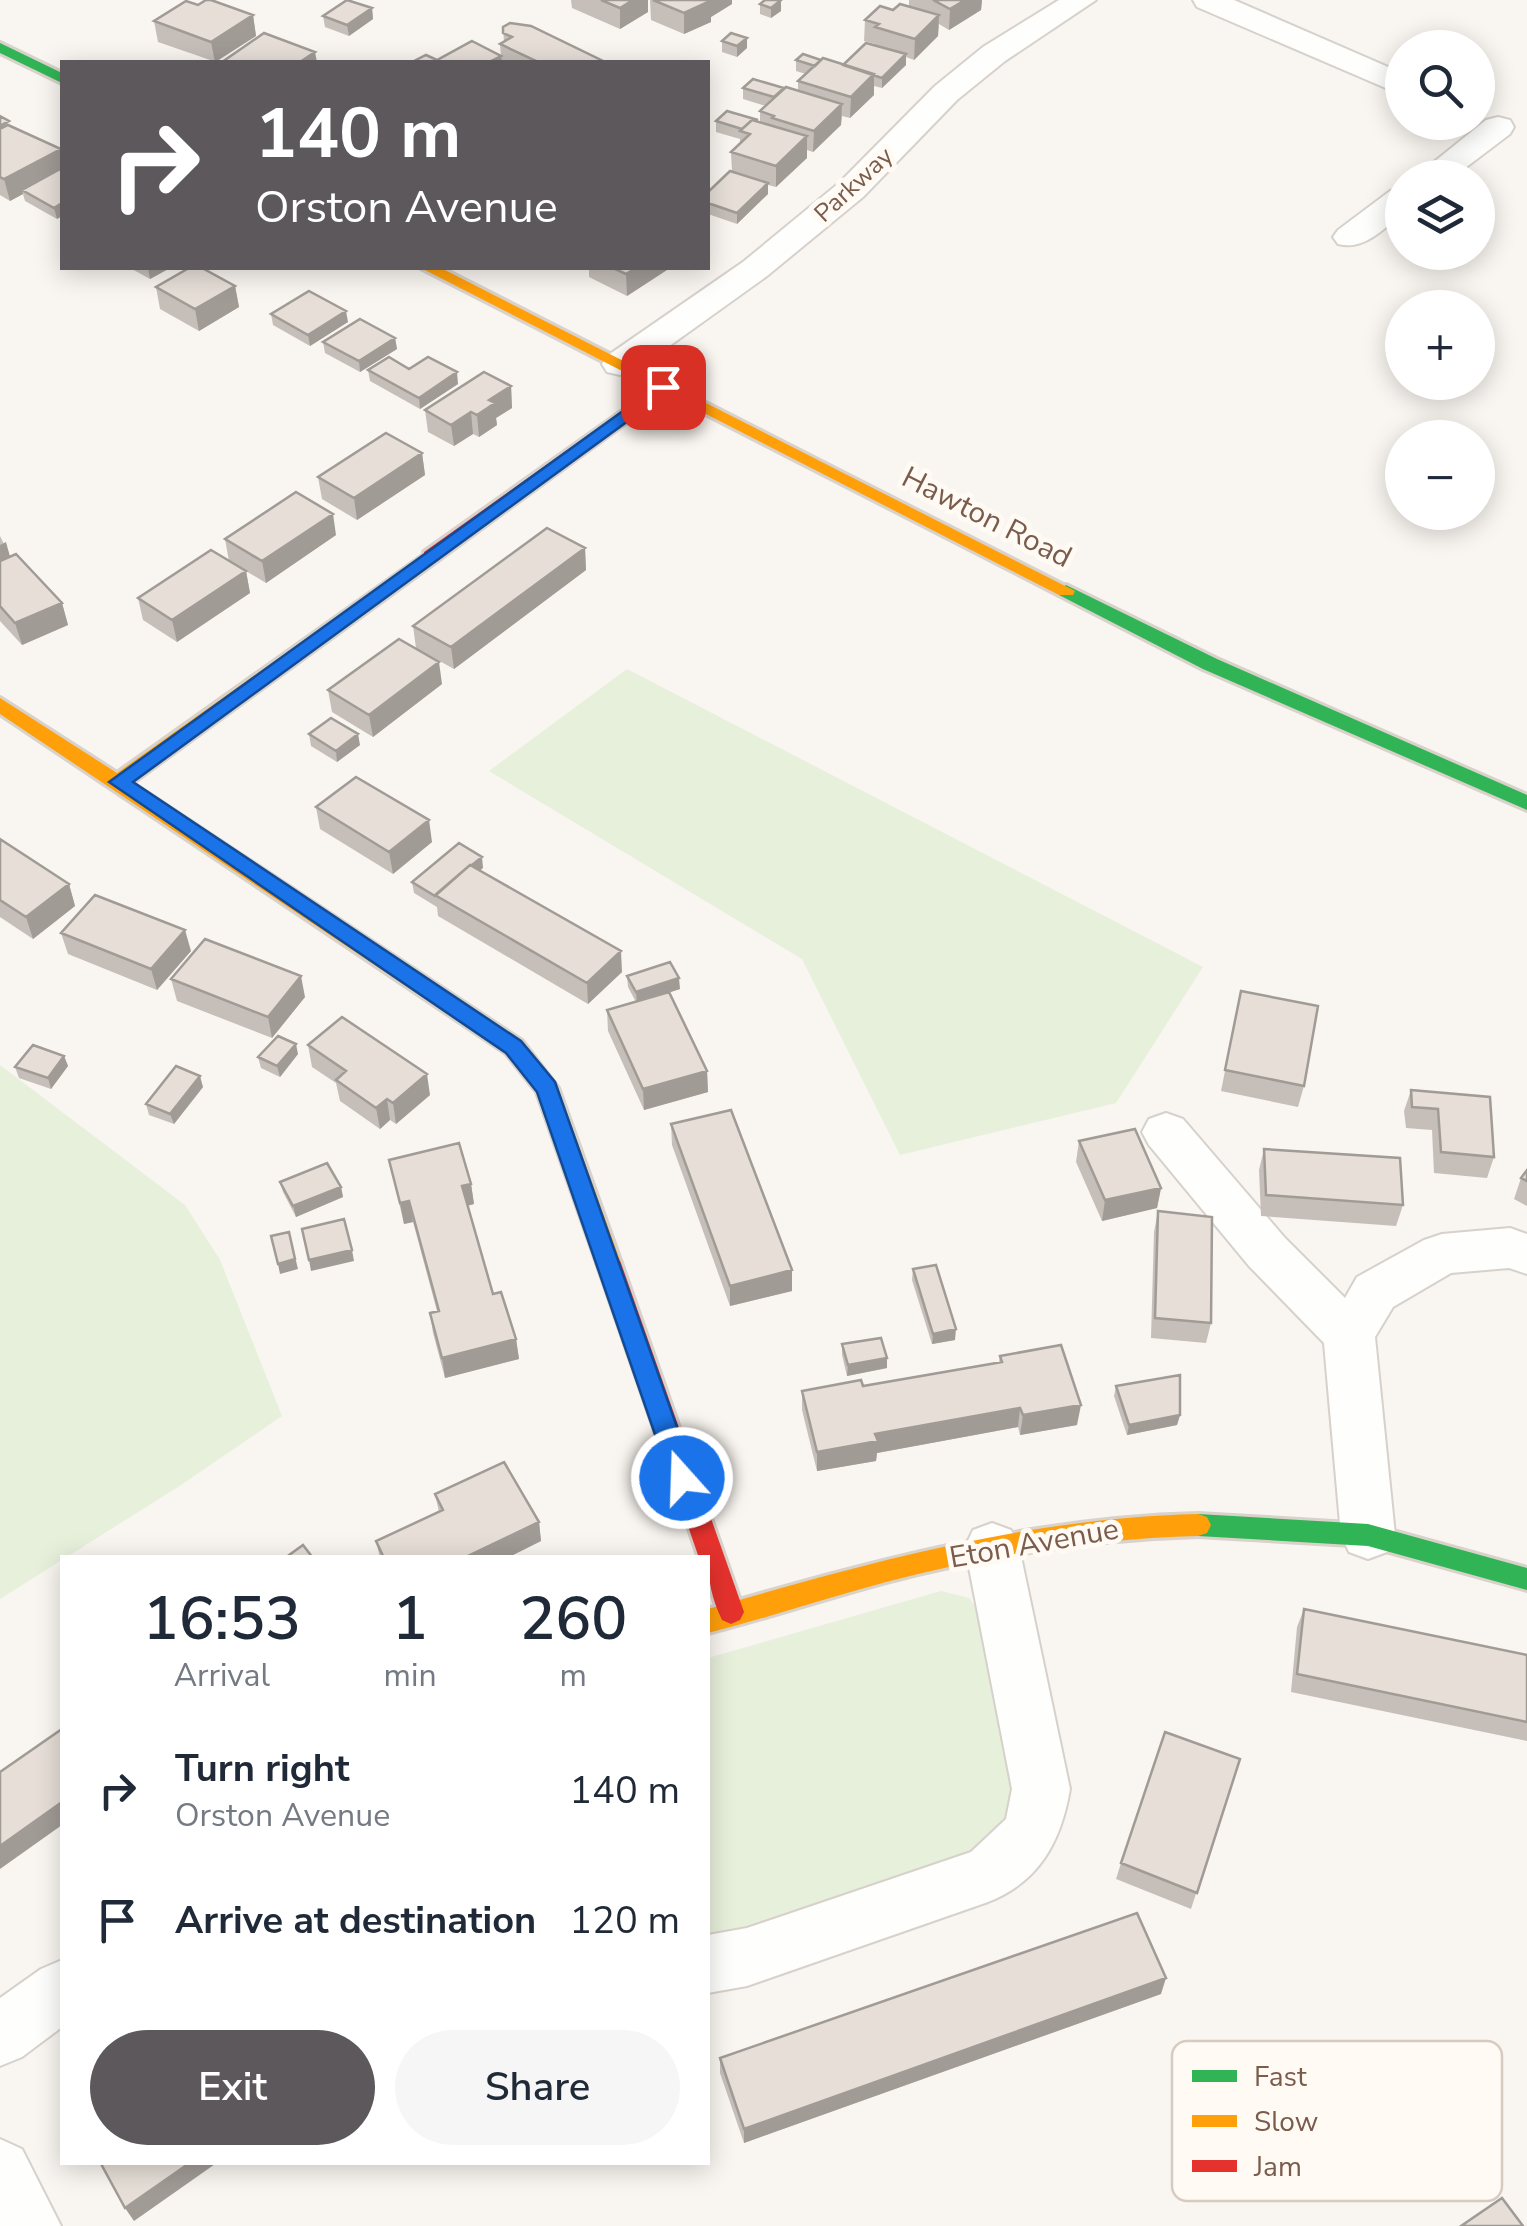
<!DOCTYPE html>
<meta charset="utf-8">
<style>
:root{--surface:#fff;--page:#f6f6f7;--text:#1f2937;--muted:#747a83;--accent:#5c585b}
body{margin:0;font-family:"Nunito Sans",sans-serif;background:var(--page);color:var(--text);height:100vh;display:flex;flex-direction:column;font-size:38px;white-space:nowrap}
*{box-sizing:border-box;margin:0}
p{font-size:32px;color:var(--muted)}
.icon{flex:none;width:55px;height:55px;fill:none;stroke:currentColor;stroke-width:2;stroke-linecap:round;stroke-linejoin:round}
.map{position:relative;flex:1;overflow:hidden}
.panel{position:absolute;left:60px;top:1555px;width:650px;height:610px;display:flex;flex-direction:column;background:var(--surface);border-radius:0px;box-shadow:0 5px 25px #0003}
.panel>*{flex:none}
.top-card{position:absolute;left:60px;top:60px;width:650px;height:210px;border-radius:0px;box-shadow:0 5px 25px #0003;background:#5c585b;color:#fff;overflow:hidden}
.controls{position:absolute;left:1385px;top:30px;display:grid;gap:20px}
.controls a{display:grid;place-items:center;width:110px;height:110px;border-radius:50%;background:var(--surface);box-shadow:0 5px 25px #0003;font-size:50px}
.pin{position:absolute;display:grid;place-items:center;width:85px;height:85px;color:#fff;margin:-42px;border-radius:20px;box-shadow:0 5px 15px #0006}
.me{position:absolute;width:110px;margin:-55px;rotate:340deg;stroke-linejoin:round;filter:drop-shadow(0 0 8px #0008)}
.turn{display:flex;align-items:center;gap:35px;height:210px;padding:0 30px;font-size:45px}
.turn .icon{width:130px;height:130px;stroke-width:2.5}
.turn b{display:block;font-size:70px;line-height:85px}
.eta{display:flex;justify-content:space-evenly;align-items:center;height:170px;text-align:center}
.eta b{font-size:60px;font-weight:600;line-height:70px}
.primary-button{display:flex;gap:20px;margin-top:auto;padding:20px 30px}
.primary-button a{flex:1;height:115px;border-radius:60px;background:var(--accent);color:#fff;font-size:40px;font-weight:600;line-height:115px;text-align:center}
.primary-button a+a{background:var(--page);color:var(--text)}
ul{padding:0;list-style:none}
li{display:flex;align-items:center;gap:30px;height:130px;padding:0 30px}
li div{flex:1}
li b{display:block;font-size:38px}
li em{font-style:normal}
.map>svg:first-child{display:block}
</style>
<div class="map">
<svg width="1527" height="2226" viewBox="0 0 1527 2226">
<rect width="100%" height="100%" fill="#f9f5f0"/>
<path fill="#e7f0db" d="M627,669L1203,967L1116,1103L900,1155L802,959L489,771Z
M0,1065L185,1205L220,1260L282,1416L181,1485L0,1599Z
M941,1591L969,1598L978,1610L1019,1807L994,1838L971,1850L744,1935L708,1939V1658Z"/>
<g fill="none" stroke-linecap="round" stroke-linejoin="round">
<g stroke="#d7d1cb" stroke-width="4">
<path id="street" d="M1059,0H1096L1005,61L957,100L863,197L767,276L633,372L620,375L607,372L602,364L607,356L743,262L839,183L935,86L983,47Z
M1193,0H1234L1402,73V95L1197,7Z
M1498,117L1510,120L1514,127L1510,134L1452,178H1414L1486,120Z
M1402,188V214C1383,229 1364,251 1338,244L1333,237L1338,230L1390,191Z
M1166,1113L1183,1119L1285,1238L1345,1298L1357,1277L1424,1240L1442,1234L1510,1228L1527,1234V1274L1509,1268L1451,1273L1393,1307L1375,1337L1395,1535L1387,1552L1368,1559L1349,1552L1341,1535L1324,1343L1249,1266L1149,1145L1142,1132L1149,1119Z
M992,1523L1011,1530L1019,1547L1070,1789C1061,1842 1039,1882 988,1902L747,1986L708,1993V1935L747,1928L971,1852L1006,1819L1012,1789L965,1547L973,1530Z
M62,1960V2027L22,2057L0,2066V1998L41,1969Z
M0,2139L22,2149L61,2226H0Z"/>
</g>
<g stroke="#d9d2cb" stroke-width="6">
<path id="fast" d="M0,43L62,73V83L0,53Z
M1066,585L1217,659L1527,795V810L1203,669L1059,595L1057,591Z
M1198,1514L1368,1524L1527,1568V1590L1368,1546L1198,1536L1189,1533L1185,1525L1189,1517Z"/>
</g>
<g stroke="#d9d2cb" stroke-width="6">
<path id="slow" d="M421,268H441L1075,591L1073,595H1059Z
M431,550L440,556L438,560L132,783L522,1041L558,1088L621,1263L617,1270H601L597,1263L537,1092L506,1053L0,714V698L117,773Z
M1198,1514L1207,1517L1211,1525L1207,1533L1198,1536C1091,1539 989,1555 886,1582C826,1598 767,1618 708,1633V1609C870,1562 1028,1518 1198,1514Z"/>
</g>
<g stroke="#d9d2cb" stroke-width="6">
<path id="jam" d="M663,382L669,383V391L438,560H424V552Z
M609,1253L617,1256L621,1263L744,1612L740,1620L731,1624L722,1620C712,1599 708,1581 708,1558H699L597,1263L601,1256Z"/>
</g>
<use href="#street" fill="#fefefd" fill-rule="evenodd"/>
<use href="#fast" fill="#30b455" fill-rule="evenodd"/>
<use href="#slow" fill="#ff9f0a" fill-rule="evenodd"/>
<use href="#jam" fill="#e5322d" fill-rule="evenodd"/>
</g>
<path fill="#c6bfb9" d="M571,0H648V12L620,29L572,8Z
M650,0H732V4L711,17V22L684,34L651,20Z
M781,0V11L771,18L760,14V4Z
M909,0H982L981,10L949,30L939,24L938,36L914,60L906,57V65L882,88L874,86V95L850,118L842,116L841,125L813,152L807,150V158L776,187L768,185V194L737,224L708,214V192L732,171L731,152L740,143V139L716,132V121L760,122V111L766,106L743,99V88H784L798,91V81L806,74L796,71V60L844,65L875,45V44L864,41L865,20L909,6Z
M198,5L253,15L256,36L216,62L158,42L154,21Z
M372,8L373,19L349,36L325,27L323,16Z
M503,27L601,62H412L501,56L500,44L504,42Z
M722,41L747,48L737,57L722,52Z
M0,116L10,126L61,149L62,156V216L57,219L25,201L23,194L10,201L0,195Z
M130,268H170L150,279Z
M589,268H670L627,296L589,277Z
M235,286L239,307L199,331L160,309L156,287Z
M271,314L348,322L310,346L273,325Z
M395,338L397,349L360,372L325,353L323,342Z
M409,369L458,384L420,409L370,381L368,370Z
M511,386L512,408L496,418L497,425L479,437L473,434L454,446L428,432L425,410Z
M422,453L425,475L357,520L322,499L318,477Z
M336,535L266,583L229,561L225,539Z
M0,536L10,556L62,603L68,625L22,645L0,621Z
M585,548L586,570L454,669L416,648L413,626Z
M246,571L250,593L177,642L143,620L138,598Z
M442,684L373,737L332,712L328,690Z
M309,734L360,745L337,762L311,746Z
M316,807L432,842L393,874L320,829Z
M0,839L69,884L75,906L33,939L0,917Z
M483,868L480,870L622,972L588,1004L438,916L437,907L414,893L412,882Z
M61,933L191,951L157,990L68,954Z
M627,976L680,989L670,992L707,1071L708,1092L644,1110L608,1031L607,1010L636,1002L628,987Z
M171,979L305,997L272,1038L177,1001Z
M1241,991L1304,1086L1298,1107L1221,1091Z
M308,1045L430,1095L396,1124L390,1120L380,1129L340,1101L336,1083L312,1067Z
M298,1054L280,1077L261,1068L258,1057Z
M64,1056L68,1066L51,1089L19,1078L15,1067Z
M203,1087L174,1124L149,1115L146,1104Z
M1411,1090L1490,1097L1494,1157L1487,1178L1434,1173L1432,1130L1406,1128L1404,1111Z
M671,1124L792,1270V1291L730,1306L672,1145Z
M1079,1141L1161,1188L1157,1208L1102,1221L1076,1162Z
M1264,1149L1403,1205L1396,1226L1261,1216L1259,1170Z
M389,1160L471,1184L474,1204L468,1206L493,1294L516,1339L519,1359L445,1378L433,1333L430,1313L437,1311L413,1222L404,1224Z
M1527,1170V1206L1514,1199L1521,1178Z
M280,1182L341,1187L343,1197L296,1217L283,1192Z
M1158,1211L1211,1323L1206,1343L1151,1338L1154,1232Z
M913,1269L955,1340L932,1344L912,1280Z
M842,1344L887,1358V1368L847,1376L842,1355Z
M1000,1356L1077,1425L1020,1435L1018,1427L877,1453L876,1461L817,1471L802,1410V1391L863,1386L999,1362Z
M1116,1386L1180,1415L1177,1425L1127,1435L1114,1396Z
M435,1494L539,1522L541,1541L507,1558H380L376,1541L439,1512Z
M1304,1609L1527,1655V1741L1291,1692L1297,1627Z
M1240,1759L1191,1909L1116,1879L1121,1863Z
M1161,1994L744,2143L720,2073V2058Z"/>
<path fill="#a19b96" d="M633,0H648V12L620,29V8Z
M706,0H732V4L711,17V22L684,34V13Z
M781,0V11L771,18V8Z
M965,0H982L981,10L949,30L950,9Z
M372,8L373,19L349,36L347,25Z
M253,15L256,36L215,62L211,42Z
M939,15L938,36L914,60L915,39Z
M747,38V48L737,57V46Z
M315,52L317,62H300Z
M906,54V65L882,88V78Z
M501,56L502,62H489Z
M874,74V95L850,118L851,97Z
M842,104L841,125L813,152L814,131Z
M807,136V158L776,187V166Z
M61,149L62,172L22,190L23,194L10,201L4,179Z
M768,183V194L737,224V213Z
M62,204V216L57,219L54,208Z
M148,268H170L150,279Z
M636,268H670L627,296L626,274Z
M235,286L239,307L199,331L195,309Z
M346,311L348,322L310,346L308,335Z
M395,338L397,349L360,372L359,361Z
M457,372L458,384L420,409L419,398Z
M511,386L512,408L496,418L497,425L479,437L477,415L489,400Z
M471,412L473,434L454,446L451,425Z
M422,453L425,475L357,520L354,498Z
M333,514L336,535L266,583L262,561Z
M6,542L12,564L0,569V545Z
M585,548L586,570L454,669L451,647Z
M246,571L250,593L177,642L172,620Z
M62,603L68,625L22,645L15,623Z
M439,662L442,684L373,737L369,715Z
M358,734L360,745L337,762L336,751Z
M429,820L432,842L393,874L389,852Z
M482,857L483,868L445,900L436,895Z
M69,884L75,906L33,939L26,917Z
M185,930L191,951L157,990L151,969Z
M621,951L622,972L588,1004L587,983Z
M301,976L305,997L272,1038L268,1017Z
M679,978L680,989L637,1003L636,992Z
M296,1044L298,1054L280,1077L277,1066Z
M64,1056L68,1066L51,1089L48,1078Z
M707,1071L708,1092L644,1110L643,1089Z
M427,1074L430,1095L396,1124L393,1103Z
M200,1076L203,1087L174,1124L170,1114Z
M387,1099L390,1120L380,1129L376,1108Z
M471,1184L474,1204L465,1206L462,1186Z
M341,1187L343,1197L296,1217L293,1206Z
M1161,1188L1157,1208L1102,1221L1105,1200Z
M409,1201L413,1222L404,1224L400,1203Z
M289,1232L298,1269L280,1274L278,1264Z
M352,1250L354,1261L311,1271L309,1260Z
M792,1270V1291L730,1306V1286Z
M956,1329L955,1340L932,1344L933,1334Z
M516,1339L519,1359L445,1378L442,1358Z
M887,1358V1368L847,1376L848,1365Z
M1081,1405L1077,1425L1020,1435L1023,1415Z
M1020,1408L1018,1427L877,1453L876,1461L817,1471V1452L875,1434Z
M1180,1415L1177,1425L1127,1435L1129,1425Z
M539,1522L541,1541L507,1558H464Z
M62,1802V1825L0,1869V1846Z
M1166,1978L1161,1994L744,2143V2129Z
M191,2162H218L134,2221L125,2208Z"/>
<path fill="#e6ded7" stroke="#a19b96" stroke-width="2.5" d="M206,0H211L253,15L211,42L154,21L186,1L198,5Z
M347,0L372,8L347,25L323,16Z
M601,0H633L620,8Z
M653,0H709L710,1L684,13Z
M765,0H781L771,8L760,4Z
M933,0H965L950,9Z
M900,4L939,15L915,39L875,27L879,24L865,20L880,6L893,10Z
M510,23L531,26L601,60L597,62H538L500,44L512,37L503,33V27Z
M264,33L315,52L300,62H222Z
M731,33L747,38L737,46L722,41Z
M472,41L501,56L489,62H412L426,55L437,60Z
M866,43L906,54L882,78L843,65Z
M803,54L821,60L815,66L796,60Z
M823,58L874,74L851,97L798,81Z
M753,79L784,88L774,97L743,88Z
M786,87L842,104L814,131L772,118L774,116L760,111Z
M727,111L758,120H752L742,129L716,121Z
M0,116L9,121L0,126Z
M752,120L807,136L776,166L731,152L750,134L740,131Z
M8,125L61,149L4,179L0,177V129Z
M62,168V203L54,208L22,190Z
M730,171L768,183L737,213L708,203V192Z
M189,268H202L235,286L195,309L156,287Z
M613,268H636L626,274Z
M309,291L346,311L308,335L271,314Z
M360,319L395,338L359,361L323,342Z
M389,357L409,369L428,357L457,372L419,398L368,370Z
M484,372L511,386L489,400L495,403L477,415L471,412L451,425L425,410Z
M386,433L422,453L354,498L318,477Z
M296,492L333,514L262,561L225,539Z
M547,528L585,548L451,647L413,626Z
M211,550L246,571L172,620L138,598Z
M16,554L62,603L15,623L0,606V561Z
M399,639L439,662L369,715L328,690Z
M331,718L358,734L336,751L309,734Z
M356,777L429,820L389,852L316,807Z
M0,839L69,884L26,917L0,900Z
M459,843L482,857L472,865H470L435,896L412,882Z
M470,865L621,951L587,983L435,895Z
M95,895L185,930L151,969L61,933Z
M205,939L301,976L268,1017L171,979Z
M670,962L679,978L636,992L627,976Z
M1241,991L1318,1006L1304,1086L1225,1070Z
M669,992L707,1071L643,1089L607,1010Z
M342,1017L427,1074L393,1103L387,1099L376,1108L336,1080L346,1071L308,1045Z
M278,1036L296,1044L277,1066L258,1057Z
M33,1045L64,1056L48,1078L15,1067Z
M176,1066L200,1076L170,1114L146,1104Z
M1411,1090L1490,1097L1494,1157L1441,1152L1438,1109L1412,1107Z
M731,1110L792,1270L730,1286L671,1124Z
M1135,1129L1161,1188L1105,1200L1079,1141Z
M459,1143L471,1184L462,1186L493,1294L501,1292L516,1339L442,1358L430,1313L439,1311L409,1201L400,1203L389,1160Z
M1264,1149L1400,1158L1403,1205L1266,1195Z
M327,1163L341,1187L293,1206L280,1182Z
M1527,1170V1181L1521,1178Z
M1158,1211L1212,1217L1211,1323L1155,1318Z
M344,1219L352,1250L309,1260L302,1229Z
M289,1232L295,1259L278,1264L271,1236Z
M936,1265L956,1329L933,1334L913,1269Z
M881,1338L887,1358L848,1365L842,1344Z
M1061,1345L1081,1405L1023,1415L1020,1408L875,1434L878,1441L817,1452L802,1391L861,1380L863,1386L1002,1362L1000,1356Z
M1180,1375V1415L1129,1425L1116,1386Z
M504,1462L539,1522L464,1558H384L376,1541L443,1510L435,1494Z
M303,1545L313,1558H285Z
M1304,1609L1527,1655V1722L1297,1674Z
M62,1729V1802L0,1846V1772Z
M1165,1732L1240,1759L1197,1893L1121,1863Z
M1137,1913L1166,1978L744,2129L720,2058Z
M100,2162H191L125,2208Z
M1502,2198L1523,2226H1461Z"/>
<path fill="#1a73e8" stroke="#114b97" stroke-width="2.5" d="M663,382L669,383V391L133,782L521,1041L555,1082L695,1478L691,1486L682,1489L674,1486L670,1478L537,1092L506,1053L109,782Z"/>
<g text-anchor="middle" stroke-width="10" stroke-linejoin="round" paint-order="stroke">
<g font-size="25" fill="#7a5c4d" stroke="#fffaf3">
<text transform="translate(853 184) rotate(-43)" y="9">Parkway</text>
</g>
<g font-size="30" fill="#7a5c4d" stroke="#fffaf3">
<text transform="translate(987 517) rotate(27)" y="10">Hawton Road</text>
<text transform="translate(1034 1543) rotate(-10)" y="10">Eton Avenue</text>
</g>
</g>
<rect x="1172" y="2041" width="330" height="160" rx="15" fill="#fffaf3" stroke="#d7cbc1" stroke-width="2.5"/>
<rect x="1192" y="2070" width="45" height="12" fill="#30b455"/>
<rect x="1192" y="2115" width="45" height="12" fill="#ff9f0a"/>
<rect x="1192" y="2160" width="45" height="12" fill="#e5322d"/>
<g font-size="28" fill="#7a5c4d">
<text x="1254" y="2086">Fast</text>
<text x="1254" y="2131">Slow</text>
<text x="1254" y="2176">Jam</text>
</g>
</svg>
<div class="controls">
<a><svg class="icon" aria-label="search" viewBox="0 0 24 24"><circle cx="10" cy="10" r="6"/><path d="M15 15l6 6"/></svg></a>
<a><svg class="icon" aria-label="layers" viewBox="0 0 24 24"><path d="M12 4l9 5-9 5-9-5zM3 14l9 5 9-5"/></svg></a>
<a>+</a>
<a>−</a>
</div>
<div class="pin" style="left:663px;top:387px;background:#d93025"><svg class="icon" aria-label="arrive" viewBox="0 0 24 24"><path d="M6 21V4h12l-3 4 3 4H6"/></svg></div>
<svg class="me" style="left:682px;top:1478px" viewBox="-20 -20 40 40"><circle r="17" fill="#1a73e8" stroke="#fff" stroke-width="3"/><path d="M0-11L8 9 0 5-8 9z" fill="#fff"/></svg>
<div class="top-card">
<div class="turn"><svg class="icon" aria-label="right" viewBox="0 0 24 24"><path d="M7 20v-9h11M14 6l5 5-5 5"/></svg><div><b>140 m</b>Orston Avenue</div></div>
</div>
<section class="panel">
<div class="eta">
<div><b>16:53</b><p>Arrival</p></div>
<div><b>1</b><p>min</p></div>
<div><b>260</b><p>m</p></div>
</div>
<ul>
<li><svg class="icon" aria-label="right" viewBox="0 0 24 24"><path d="M7 20v-9h11M14 6l5 5-5 5"/></svg><div><b>Turn right</b><p>Orston Avenue</p></div><em>140 m</em></li>
<li><svg class="icon" aria-label="arrive" viewBox="0 0 24 24"><path d="M6 21V4h12l-3 4 3 4H6"/></svg><div><b>Arrive at destination</b></div><em>120 m</em></li>
</ul>
<div class="primary-button"><a>Exit</a><a>Share</a></div>
</section>
</div>
